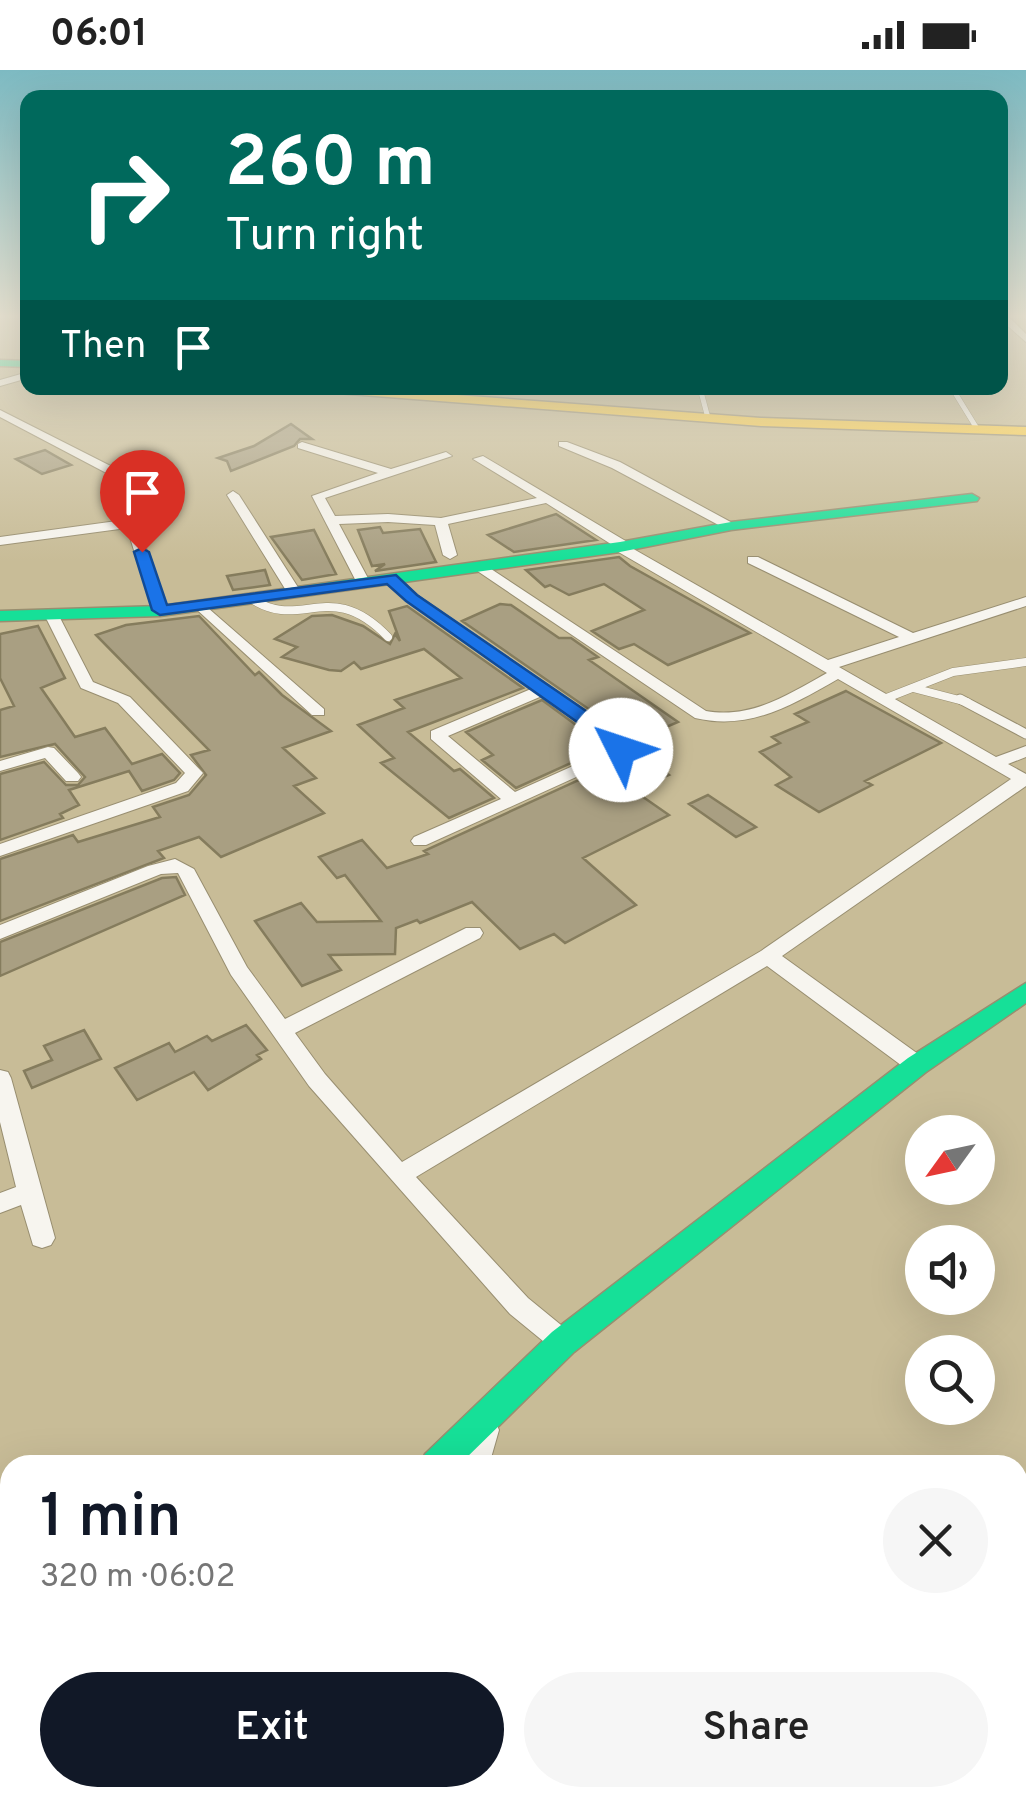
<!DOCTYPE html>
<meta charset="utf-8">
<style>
:root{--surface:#fff;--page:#f6f6f6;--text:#222;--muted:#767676;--accent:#111827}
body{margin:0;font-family:Overpass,sans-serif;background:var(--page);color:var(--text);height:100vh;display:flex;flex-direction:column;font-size:38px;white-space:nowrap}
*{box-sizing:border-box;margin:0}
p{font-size:32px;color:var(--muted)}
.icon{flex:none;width:55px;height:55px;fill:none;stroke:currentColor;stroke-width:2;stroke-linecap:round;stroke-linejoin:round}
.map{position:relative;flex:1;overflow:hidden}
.panel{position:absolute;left:0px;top:1385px;width:1028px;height:352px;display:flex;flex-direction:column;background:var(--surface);border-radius:30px 30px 0 0;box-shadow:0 10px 40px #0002}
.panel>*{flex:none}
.hud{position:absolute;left:20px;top:20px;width:988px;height:305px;border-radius:20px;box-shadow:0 10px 40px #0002;background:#00695c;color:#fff;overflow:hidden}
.needle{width:65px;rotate:237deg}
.buttons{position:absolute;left:905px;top:1045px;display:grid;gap:20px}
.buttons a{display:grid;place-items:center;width:90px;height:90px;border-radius:50%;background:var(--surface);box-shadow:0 10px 40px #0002;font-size:50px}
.pin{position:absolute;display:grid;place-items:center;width:85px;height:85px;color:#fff;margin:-102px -42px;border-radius:50% 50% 50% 0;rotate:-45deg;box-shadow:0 0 10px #0007}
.pin .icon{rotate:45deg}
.me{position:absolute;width:110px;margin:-55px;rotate:311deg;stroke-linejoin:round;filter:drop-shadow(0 0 8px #0008)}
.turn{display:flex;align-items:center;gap:35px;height:210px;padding:0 40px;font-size:45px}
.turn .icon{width:130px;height:130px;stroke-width:2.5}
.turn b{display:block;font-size:70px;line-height:85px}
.then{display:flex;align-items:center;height:95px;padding:0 40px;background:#0003;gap:20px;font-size:38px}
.round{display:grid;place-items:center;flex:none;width:105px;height:105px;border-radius:52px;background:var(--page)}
.summary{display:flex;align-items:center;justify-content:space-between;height:170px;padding:0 40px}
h1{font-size:60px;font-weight:600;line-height:75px;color:var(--accent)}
.action{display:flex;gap:20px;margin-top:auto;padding:20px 40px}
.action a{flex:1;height:115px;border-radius:60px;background:var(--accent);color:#fff;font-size:40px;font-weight:600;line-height:115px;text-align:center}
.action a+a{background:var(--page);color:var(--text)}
.status{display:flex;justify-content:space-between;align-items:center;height:70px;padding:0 50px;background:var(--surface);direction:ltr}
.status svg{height:28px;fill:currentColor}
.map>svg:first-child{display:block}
</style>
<div class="status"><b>06:01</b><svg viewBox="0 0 49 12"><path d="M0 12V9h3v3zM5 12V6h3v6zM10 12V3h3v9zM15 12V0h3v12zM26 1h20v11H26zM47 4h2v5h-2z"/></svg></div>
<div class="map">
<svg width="1026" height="1737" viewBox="0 0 1026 1737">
<rect width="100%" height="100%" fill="#c8bc97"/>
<path fill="#a99f82" stroke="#857c5d" stroke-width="2.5" d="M291,354L312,369H300L294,376L231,401L227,391L218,388L254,376Z
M45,380L71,395L42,404L16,389Z
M556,444L596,470L514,482L488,465Z
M380,457L383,463L420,459L436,492L375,501L385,494L372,496L358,460Z
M314,460L336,504L302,510L271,467Z
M619,487L630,496L750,563L668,595L634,574L619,579L592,561L644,540L604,514L569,525L550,515L545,517L526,500Z
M265,500L270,515L233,520L227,506Z
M500,534L511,535L559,568H571L598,587L589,590L678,652L631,672L629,667L462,551Z
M407,536L523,618L408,662L454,701L460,699L494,728L449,748L381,693L394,688L358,655L404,638L395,630L461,608L424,579L361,599L354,592L341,601L329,600L282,587L297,577L275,569L312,546L332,545L363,556L390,574L395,564L400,571L389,541Z
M199,546L255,605L259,602L282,625L331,661L283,678L316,708L294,716L324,743L221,787L199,767L158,781L164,788L0,851V789L73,765L78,772L160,747L153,737L189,725L206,705L191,685L209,680L96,565L126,555Z
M38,556L65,608L41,618L75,667L105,658L132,694L162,684L180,703L174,710L142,721L129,701L69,720L79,735L60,744L63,748L0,770V704L44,692L66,715H78L85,707L55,674L0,687V640L14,636L0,608V564Z
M846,621L941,673L865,711L872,715L819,742L776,715L791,707L760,682L780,673L772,667L808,652L795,644Z
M542,630L606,677L516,718L482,690L493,685L466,662Z
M631,676L669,705L633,720L669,745L583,788L636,835L565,873L554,864L520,879L472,832L420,853L417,850L396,858L395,884L329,885L341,900L302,916L255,851L301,833L317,852L381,851L345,805L337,808L319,787L362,770L387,798L428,784L424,781L629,687Z
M708,725L756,757L736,767L689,734Z
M176,807L185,825L0,906V872L162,808Z
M246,955L267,980L257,985L261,989L208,1020L194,1002L137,1030L115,998L169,973L175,982L207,966L212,971Z
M84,960L101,989L32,1018L24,1001L52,990L44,976Z"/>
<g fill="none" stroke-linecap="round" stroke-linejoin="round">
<g stroke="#988e70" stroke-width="6">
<path id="lane-far2" d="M700,318L708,348
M952,318L976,357"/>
</g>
<g stroke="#988e70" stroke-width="9">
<path id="lane-far1" d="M250,528C302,563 329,506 388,567
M913,618L967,632
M884,629L953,602L1026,592"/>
</g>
<g stroke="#988e70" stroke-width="11">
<path id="lane" d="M960,629L1026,664"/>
</g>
<g stroke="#988e70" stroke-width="2">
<path id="street" d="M1010,248L1026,264V272L1000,249Z
M28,302V308L0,316V310Z
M0,340L160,421L162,424L152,427L0,347Z
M302,372L391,399L446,382L452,386L325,428L335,446L388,444L441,448L537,428L473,389L483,386L629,473L630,477L828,590L899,567L748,493V487H758L913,563L1026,527V536L839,597L996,687L1026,676V687L1008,694L1026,704V716L782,886L925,989L928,995L925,1001H909L767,896L416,1107L528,1228L572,1264L576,1272L572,1280L563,1284L554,1280L510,1244L309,1016L231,905L178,803L161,804L0,869V855L148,796L175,789L194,799L247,897L285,949L466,858H480L483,863L480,868L295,963L325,1004L402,1092L761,881L1011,709L838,609C792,635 750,661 695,648L470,496L482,493L706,641C752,649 789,624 827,603L615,480L614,476L546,433L448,454L457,485L450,489L443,485L435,455L388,452L339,454L370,512L358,515L312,426L378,403L298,378V374Z
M559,372H567L620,392L738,456L726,459L612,398L559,376Z
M233,421L239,425L301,522L299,525L287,522L227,425Z
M124,442L135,445L167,541L165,544L153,541L127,458L0,475V467L124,450Z
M386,505H396L417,525L627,670V684L426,775H414L411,771L414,767L501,729L431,669V661L531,619L407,531L386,511ZM542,626L613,678L515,722L448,666Z
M200,531L324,639V645H312L195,538L193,535Z
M51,540L58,544L93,612L130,627L203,703L188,721L0,786V774L176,713L185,703L118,633L81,618L44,544Z
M48,677L54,678L78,703L81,707L78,711H66L45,688L0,701V691Z
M0,1000L8,1002L11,1008L55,1168L51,1175L42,1178L33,1175L21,1135L0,1143V1123L16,1117L0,1052Z
M485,1347L495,1351L499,1360L489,1395H461L475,1351Z"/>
</g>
<g stroke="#988e70" stroke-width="3">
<path id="fast" d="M0,290L28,291V297L0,296Z
M972,424L979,428L977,431L731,460L620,482L160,546L0,551V541L160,536L620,472L731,452Z
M1026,913V933L926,1002L574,1282L459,1395H420L425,1384L552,1262L908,988Z
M687,1728H729L732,1737H690Z"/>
</g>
<g stroke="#988e70" stroke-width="3">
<path id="slow" d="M318,318H364L761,348L1026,357V365L761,356L324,322Z
M10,1656V1697L0,1701V1660Z"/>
</g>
<use href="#lane-far2" stroke="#f7f5ef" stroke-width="5"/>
<use href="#lane-far1" stroke="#f7f5ef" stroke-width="8"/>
<use href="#lane" stroke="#f7f5ef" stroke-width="9"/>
<use href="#street" fill="#f7f5ef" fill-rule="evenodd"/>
<use href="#fast" fill="#16e098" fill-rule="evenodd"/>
<use href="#slow" fill="#ffcf43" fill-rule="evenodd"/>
</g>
<linearGradient id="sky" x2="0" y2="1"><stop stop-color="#7dbac2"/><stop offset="0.5" stop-color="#e6e1d0"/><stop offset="1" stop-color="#e6e1d0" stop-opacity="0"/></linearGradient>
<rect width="1026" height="492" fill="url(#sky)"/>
<path fill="#1a73e8" stroke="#114b97" stroke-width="2.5" d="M142,478L149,482L167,535L396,505L417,525L627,669L631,680L621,685L614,684L611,676L406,531L387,514L160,545L152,540L134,482Z"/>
</svg>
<div class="buttons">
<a><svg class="needle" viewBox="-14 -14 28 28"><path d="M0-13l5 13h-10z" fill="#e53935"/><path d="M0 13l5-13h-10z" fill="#767676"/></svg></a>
<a><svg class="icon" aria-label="sound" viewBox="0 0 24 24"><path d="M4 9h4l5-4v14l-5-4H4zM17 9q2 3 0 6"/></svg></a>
<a><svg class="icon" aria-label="search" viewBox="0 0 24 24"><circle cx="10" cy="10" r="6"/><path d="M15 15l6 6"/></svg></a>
</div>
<div class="pin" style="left:142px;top:482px;background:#d93025"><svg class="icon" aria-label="arrive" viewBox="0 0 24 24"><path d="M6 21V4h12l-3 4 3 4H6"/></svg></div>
<svg class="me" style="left:621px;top:680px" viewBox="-20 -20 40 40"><circle r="19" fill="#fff"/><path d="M0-13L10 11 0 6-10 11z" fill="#1a73e8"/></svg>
<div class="hud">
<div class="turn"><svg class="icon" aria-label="right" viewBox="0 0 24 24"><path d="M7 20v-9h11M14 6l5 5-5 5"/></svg><div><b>260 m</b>Turn right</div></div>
<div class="then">Then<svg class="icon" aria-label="arrive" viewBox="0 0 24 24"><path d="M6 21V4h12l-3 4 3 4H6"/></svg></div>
</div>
<section class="panel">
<div class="summary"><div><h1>1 min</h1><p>320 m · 06:02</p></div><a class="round"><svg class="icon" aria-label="close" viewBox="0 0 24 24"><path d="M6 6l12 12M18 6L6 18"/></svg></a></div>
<div class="action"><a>Exit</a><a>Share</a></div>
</section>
</div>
